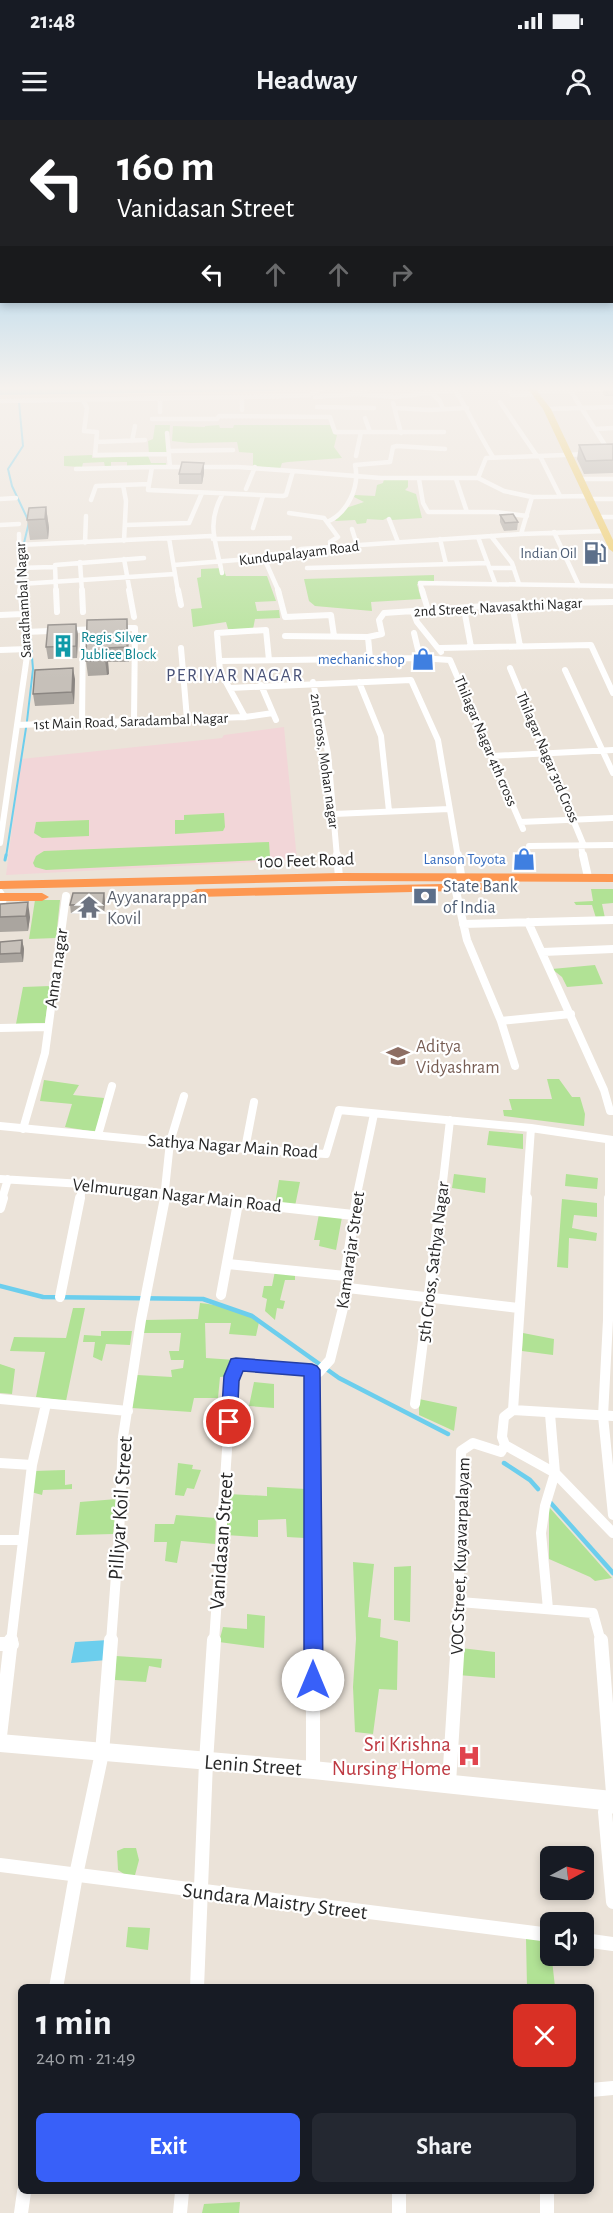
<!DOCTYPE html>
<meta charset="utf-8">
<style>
:root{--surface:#171b24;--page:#242831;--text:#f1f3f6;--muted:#9ea1a6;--accent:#3860f9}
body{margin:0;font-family:"Alegreya Sans",sans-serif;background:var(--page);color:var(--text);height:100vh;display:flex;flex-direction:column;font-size:22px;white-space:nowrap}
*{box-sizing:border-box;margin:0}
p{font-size:20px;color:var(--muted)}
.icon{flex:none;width:33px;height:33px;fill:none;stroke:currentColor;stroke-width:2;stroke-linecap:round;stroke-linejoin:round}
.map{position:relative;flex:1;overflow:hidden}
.side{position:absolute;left:18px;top:1864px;width:576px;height:210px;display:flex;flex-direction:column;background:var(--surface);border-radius:9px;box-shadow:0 3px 9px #0003}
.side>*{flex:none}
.hud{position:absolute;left:0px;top:0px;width:614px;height:183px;box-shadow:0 3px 9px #0003;background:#202124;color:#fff;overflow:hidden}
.needle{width:39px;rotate:83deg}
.tools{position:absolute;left:540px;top:1726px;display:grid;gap:12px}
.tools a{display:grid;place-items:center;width:54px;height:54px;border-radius:9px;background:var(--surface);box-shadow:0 3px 9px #0003;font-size:30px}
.pin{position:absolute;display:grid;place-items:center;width:51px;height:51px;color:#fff;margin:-26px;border:3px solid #fff;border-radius:50%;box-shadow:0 2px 6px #0007}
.me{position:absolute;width:66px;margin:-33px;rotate:0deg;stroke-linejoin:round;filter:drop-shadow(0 0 4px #0008)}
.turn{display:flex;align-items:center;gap:21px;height:126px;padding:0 18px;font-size:27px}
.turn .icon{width:78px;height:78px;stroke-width:2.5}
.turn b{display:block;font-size:42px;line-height:51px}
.lanes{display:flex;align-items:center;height:57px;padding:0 18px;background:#0003;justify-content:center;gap:30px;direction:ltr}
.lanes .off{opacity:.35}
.round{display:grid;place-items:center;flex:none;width:63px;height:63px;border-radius:9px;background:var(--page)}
.headline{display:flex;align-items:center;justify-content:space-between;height:102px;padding:0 18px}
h1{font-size:36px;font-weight:700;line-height:45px}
.button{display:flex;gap:12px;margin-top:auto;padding:12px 18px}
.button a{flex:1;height:69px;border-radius:9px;background:var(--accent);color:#fff;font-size:24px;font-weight:700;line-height:69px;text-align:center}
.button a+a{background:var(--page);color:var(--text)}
.status{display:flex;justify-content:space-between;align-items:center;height:42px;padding:0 30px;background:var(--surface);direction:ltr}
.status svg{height:16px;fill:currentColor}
header{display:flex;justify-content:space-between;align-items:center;height:78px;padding:0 18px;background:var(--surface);font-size:27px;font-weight:700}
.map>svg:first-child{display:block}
</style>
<div class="status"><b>21:48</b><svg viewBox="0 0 49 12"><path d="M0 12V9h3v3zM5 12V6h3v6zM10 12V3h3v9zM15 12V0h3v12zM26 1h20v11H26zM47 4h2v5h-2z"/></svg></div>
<header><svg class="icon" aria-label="menu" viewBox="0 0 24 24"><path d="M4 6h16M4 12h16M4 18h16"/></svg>Headway<svg class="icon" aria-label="person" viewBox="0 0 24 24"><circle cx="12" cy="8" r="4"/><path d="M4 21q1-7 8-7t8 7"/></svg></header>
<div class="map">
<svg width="613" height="2093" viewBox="0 0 613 2093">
<rect width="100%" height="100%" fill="#ebe3d9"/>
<path fill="#f2d6d8" d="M284,607L297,740L6,755L21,639L222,618L224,615Z"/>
<path fill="#b1e295" d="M155,305H170L168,333L149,334L148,321L153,319Z
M219,305L220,308H233L234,305H330L334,314L337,315L334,327L342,338L288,342L282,343L280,349L253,346V333L239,332L237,322L190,323L172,321L173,306L205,307V306Z
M92,335V338L148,336L151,343H166V346L127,347V342H111V348L105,347L104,342L83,343L82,347L64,346V336Z
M384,359L408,360V367L405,370L416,374L422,398L392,400L387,398L383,400L367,399L366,403L357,404L355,400L335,401L343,389L364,382L354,377L355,375L375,376L377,365L383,363Z
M223,448L226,456H267L276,481L255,482L257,491L279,490L280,498L255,499L253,509H228L226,502L193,507L191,489L202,488L197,458L201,457V449Z
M434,455V464H417L421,479L371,482L372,491L315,486L309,481L304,459Z
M224,693L225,707L223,711L175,714V700H184V695Z
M89,700V716L42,718L34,713L36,702Z
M269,722L270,737L262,740L46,750L35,747L33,743L36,736L44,731Z
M591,769H613V783L602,784L605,798H596L592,785H576L574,782L593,781Z
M35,780H60L56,818L29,819Z
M595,845L603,864L567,867L562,857L552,849Z
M50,866L45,903L16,904L23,867Z
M547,959H559L572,977H580L585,994L584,1006L504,996L503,990H512L509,979H552Z
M44,960L79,965L73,975L104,978L96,1012L65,1007L72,984L40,981Z
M489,1011L523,1014V1029L487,1025Z
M454,1054L486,1058L485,1073L452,1068Z
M566,1054L598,1058L597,1069L565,1066Z
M279,1060L300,1062L295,1086L275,1084Z
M562,1079L597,1083V1097L574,1095L572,1108L597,1113L596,1121L569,1118L568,1148L557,1147Z
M319,1094L342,1097L336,1130L319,1126L320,1120H314Z
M275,1151L295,1153V1160H285L280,1180L285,1181L283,1189L277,1188L275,1200L265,1191L267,1179L262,1177L264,1166H272Z
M200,1183C219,1185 243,1190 259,1202L256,1216L229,1214L231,1203H205L206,1238L235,1240L232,1256L220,1257L218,1278H194L191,1292L132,1288L137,1255L172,1257L171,1250L183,1248L184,1240H171L169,1231H179L181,1213H143L145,1200L198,1199Z
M73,1188H85L66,1281L36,1277L45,1232L10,1231L14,1217L66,1218Z
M101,1211H132L130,1225L106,1224L102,1241L93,1237L95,1222H83L84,1215L101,1216Z
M523,1213L554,1219L553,1235L522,1231Z
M0,1244L15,1249L12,1274L0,1273Z
M254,1262L274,1264V1288L249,1286Z
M419,1279L457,1287L454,1311L419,1295Z
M178,1343L193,1345L192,1349L201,1350L194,1369L187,1368L184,1376L175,1375Z
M65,1350V1365L72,1364V1369L43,1370L42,1375L31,1372L34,1351Z
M267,1367L306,1369L305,1418L287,1417L286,1399L258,1400V1417L226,1415L228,1374L267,1376Z
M117,1379L113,1414L76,1415L80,1382Z
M549,1387L612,1458L595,1461L590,1457L549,1439Z
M176,1395L216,1398L215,1424L181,1421L177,1443L165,1441L167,1422H154L155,1404H174Z
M353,1442L374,1444L368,1497L381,1499L380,1517L398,1521L397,1570L379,1569L373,1614L355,1612L353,1567L356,1519Z
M411,1446L410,1502L394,1500V1447Z
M247,1494L265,1496L264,1528L219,1522L223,1507L247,1509Z
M461,1528L495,1532V1558L458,1555Z
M116,1536L162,1539L161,1548L149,1546L146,1562L115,1560Z
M124,1728H136L139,1740L135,1755L127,1756L118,1750L117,1731Z
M128,1807L150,1808L148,1830L126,1827Z
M526,1818L550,1822L555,1867H527Z
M240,2082L239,2093H202L204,2084Z"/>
<path fill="#6cceed" d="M0,266H306L273,271L0,275Z
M109,1520L107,1540L71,1543L75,1522Z"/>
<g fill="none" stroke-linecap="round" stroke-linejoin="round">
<path stroke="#6cceed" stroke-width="2" d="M19,282L23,326L8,349L12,366L29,402L24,423
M22,447L24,427
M27,601L33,549L30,513
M6,737L26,608"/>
<path stroke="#6cceed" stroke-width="3" d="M5,740L6,735"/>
<path stroke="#6cceed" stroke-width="4.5" d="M0,1166L43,1177L203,1179L252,1196L339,1258L448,1314
M504,1343L530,1360L538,1369
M549,1381L613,1453"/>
<path stroke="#fff" stroke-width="4.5" d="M423,266L440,281L443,289
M531,267L508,268L512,275L536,274
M570,270L610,333
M534,271L613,269
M351,273L377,266
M242,277V290
M315,277L356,274L395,277L455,270C469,292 479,315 493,337
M160,278V292
M83,280L87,288L84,311L97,312L95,335L169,334
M0,281L295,276L309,275L328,266
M500,282L537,336
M393,283L401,313
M317,287L374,288
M395,288L429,290L467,288
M547,289L613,287
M365,298L370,312
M152,299H217L219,296L330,297L335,312H444
M595,309L613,308
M167,313L170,347H152L148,370L283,376L286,375L293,351L381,358H478L504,371L532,377L586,376
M132,321L135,306
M96,322L145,320
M169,331L233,330
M356,336L361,312
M540,336L560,376
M170,347H238L293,351
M76,349L152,347
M478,358L486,338L613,333
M419,359L423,383L428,392H495L527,396
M456,359L467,392
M580,359H613
M123,365L126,381L124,421
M246,369L255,347
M222,375C206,405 216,422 222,453
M0,379L16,378
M588,379H613
M91,380L96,366L149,364
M289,393L324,398L338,417L330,422L333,427
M598,397H613
M389,399L398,422
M327,402C348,393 360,366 355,345L390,342L393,327L397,326L445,329
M0,405L19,404
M126,405L189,403L202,373
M253,408L263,376
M352,409L357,425
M554,412L579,466
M19,414L20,472
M521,414L532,377
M491,416L512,443L519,464
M478,417L495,463
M213,419L290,418
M440,419L446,444
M85,423L86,396
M19,425L211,416
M264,438L279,472
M124,439L130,472
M80,442L82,472
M174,445L287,436L301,429L521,414L605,411
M19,448L53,447
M307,448L488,443
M490,448H514
M175,454L178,472
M20,464L175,454L169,418
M56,472L55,445L144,438
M423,472L420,463L613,466"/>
<path stroke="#fff" stroke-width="6" d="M56,470L57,492
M82,470L83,492
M129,470L134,497
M178,470L181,485
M278,470L285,497L331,495L334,516
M422,470L428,490
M512,484L520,526
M464,489L471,527
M413,492L417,502L441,532
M0,495L23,494
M118,508H135L134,601
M25,512L98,509
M414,513L420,538
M285,516L368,517
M181,528L187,599
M440,528L591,525L613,573
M0,530L28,529
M370,539L368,517L382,514L379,500L384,493L512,484L613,482
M219,541L420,538L450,540L523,709
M510,548L584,726
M565,550L613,653
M313,562L328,633L337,737
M359,562L381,616L389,691
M261,565L276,600
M230,568L411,560L438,620L458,737
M245,597L220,551L217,513L266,510L269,540
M82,603L83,510
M17,605L245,597L273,593
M492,636L613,630
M334,694L449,689
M520,702L613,698
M0,723L28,529L20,470
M529,726L613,725
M581,726L583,737"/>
<path stroke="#fff" stroke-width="8" d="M337,735L339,757
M458,735L461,755
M583,735L588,757
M455,767L467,820L501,901L515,946
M0,773L3,778L0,793
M528,802L604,970L610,991H613
M463,804L613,800
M543,832L613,829
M501,901L571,894
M0,908L48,907
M0,1006L216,1027L326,1034L339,990L531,1008L613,1020
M23,1009L45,933L66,776
M98,1015L112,966
M245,1029L254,982
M0,1059L83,1064L214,1079
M2,1079L8,1059
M80,1079L83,1064
M164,1079L170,1022L184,976
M356,1079L374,994
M441,1079L450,1000
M526,1079L531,1008
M609,1079V1020"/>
<path stroke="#fff" stroke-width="10" d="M201,1078L353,1095
M609,1078L608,1200L603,1296L613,1395
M0,1088L3,1078
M228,1144L345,1156
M348,1168L518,1188
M221,1175L238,1083
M60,1177L80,1078
M0,1279L128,1291
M415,1284L441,1078
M513,1290L613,1296
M505,1325L555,1353L613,1413
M0,1343L32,1345
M0,1420H23
M460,1482L593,1493L601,1522
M548,1489L541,1413L545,1386L555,1353L550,1294
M11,1522L32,1345L46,1284
M111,1522L119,1416L123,1317L141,1200L165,1078
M214,1522L232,1256H235L236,1244L312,1250
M313,1522L312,1250L319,1252L330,1240L348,1168L345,1156L357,1078
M458,1522L461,1331L473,1323L501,1332L505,1325L502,1317L504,1297L513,1290L527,1078"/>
<path stroke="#fff" stroke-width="14" d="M313,1520V1650
M601,1520L613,1673
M0,1524H12
M0,1616L11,1520
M449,1663L458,1520
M613,1681L605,1692L613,1782
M0,1745L550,1815
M584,1820L613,1824
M56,1868L76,1755L102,1633L111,1520
M197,1868L206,1642L214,1520
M591,1970L613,1968
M399,2072V2093
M547,2072V2093
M21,2093L24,2072
M180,2093L182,2072"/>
<path fill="#fff" fill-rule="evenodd" d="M0,1614L313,1641L613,1671V1691L313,1659L0,1632Z"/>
<path fill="#efc95a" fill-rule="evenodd" d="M526,266H533L551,289L613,420V432L609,429L543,289Z"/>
<path fill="#fd9852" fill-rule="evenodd" d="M339,753L613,754V762L339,761L0,769V761Z
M492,763L499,767L497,770L197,777L190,773L197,769Z
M0,773H42L49,777L42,781H0Z"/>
</g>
<path fill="#aaa59f" d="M604,266H613V276H605L603,274Z
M613,324V353L584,354L577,339L579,325Z
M204,353L202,364H179V354Z
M46,387L49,408L48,419L30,420L27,400Z
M500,395L518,402L517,410L504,411L500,402Z
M76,504L78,515L77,538L48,539L46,527Z
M128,513L129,542H108L109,554L107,555L88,556L86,541Z
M75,559L74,584L35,586L33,574Z
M104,773L105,782L104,793L71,794L70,785Z
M0,784L30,797L28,811L0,812Z
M22,820L24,829L23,842L0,843V822Z"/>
<path fill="#8b8682" d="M204,343V353L202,364L201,354Z
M46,387L49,408L48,419L45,399Z
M127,499L128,513L129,542L127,527Z
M76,504L78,515L77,538L76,526Z
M107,528L109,554L107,555L105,540Z
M73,548L75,559L74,584L72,572Z
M104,773L105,782L104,793L103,784Z
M28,782L30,797L28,811L26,796Z
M22,820L24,829L23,842L21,833Z"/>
<path fill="#c6c0b9" stroke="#8b8682" stroke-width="1.5" d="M613,324V340L586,341L579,325Z
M182,342L204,343L201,354H179Z
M46,387L45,399L27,400L29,388Z
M513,394L518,402L505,403L500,395Z
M127,499V527L107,528V539L105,540L86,541L87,500Z
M76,504V526L46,527L48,505Z
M73,548L72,572L33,574L35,550Z
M73,773H104L103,784L70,785Z
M28,782L26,796L0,797V784Z
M22,820L21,833L0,834V822Z"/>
<linearGradient id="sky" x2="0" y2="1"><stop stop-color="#76beea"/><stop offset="0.48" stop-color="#f6f2ee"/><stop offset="1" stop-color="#f6f2ee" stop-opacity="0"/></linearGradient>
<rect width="613" height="559" fill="url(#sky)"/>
<path fill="#3860f9" stroke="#243ea2" stroke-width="1.5" d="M236,1238L312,1244L317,1246L320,1250L323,1560L320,1566L313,1569L307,1566L304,1560V1256L243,1251L239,1261L237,1302L234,1306L229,1308L223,1306L221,1302L224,1256L231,1239Z"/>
<defs>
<g id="fuel-bare" transform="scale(1.8)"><path d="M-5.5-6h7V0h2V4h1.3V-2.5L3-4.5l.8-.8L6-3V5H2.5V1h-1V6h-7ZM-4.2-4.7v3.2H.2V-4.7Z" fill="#5c6f8a" stroke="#fff" stroke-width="2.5" paint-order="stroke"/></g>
<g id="building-bare" transform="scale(1.8)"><path d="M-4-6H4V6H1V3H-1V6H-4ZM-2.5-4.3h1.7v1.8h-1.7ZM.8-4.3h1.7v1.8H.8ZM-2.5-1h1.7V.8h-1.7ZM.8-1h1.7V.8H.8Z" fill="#0f9aa8" stroke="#fff" stroke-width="2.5" paint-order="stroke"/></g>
<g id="shop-bare" transform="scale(1.8)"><path d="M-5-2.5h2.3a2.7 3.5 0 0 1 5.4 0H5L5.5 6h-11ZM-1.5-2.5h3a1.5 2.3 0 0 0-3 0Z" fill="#3f7fe0" stroke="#fff" stroke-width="2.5" paint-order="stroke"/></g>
<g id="bank-bare" transform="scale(1.8)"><path d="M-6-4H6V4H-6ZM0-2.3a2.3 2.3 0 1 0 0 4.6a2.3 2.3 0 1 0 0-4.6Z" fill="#5c6f8a" stroke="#fff" stroke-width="2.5" paint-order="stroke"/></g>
<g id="temple-bare" transform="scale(1.8)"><path d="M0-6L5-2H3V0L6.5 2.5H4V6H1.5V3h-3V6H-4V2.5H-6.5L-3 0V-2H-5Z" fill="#6b7280" stroke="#fff" stroke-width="2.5" paint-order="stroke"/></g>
<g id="school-bare" transform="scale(1.8)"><path d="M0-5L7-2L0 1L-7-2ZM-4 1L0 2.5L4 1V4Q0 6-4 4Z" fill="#8d6e63" stroke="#fff" stroke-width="2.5" paint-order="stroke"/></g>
<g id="hospital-bare" transform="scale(1.8)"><path d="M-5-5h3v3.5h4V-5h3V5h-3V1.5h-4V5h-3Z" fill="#e0444e" stroke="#fff" stroke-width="2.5" paint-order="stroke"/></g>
</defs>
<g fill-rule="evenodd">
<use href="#fuel-bare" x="595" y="433"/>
<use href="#building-bare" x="63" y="526"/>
<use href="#shop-bare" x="423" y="539"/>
<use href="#shop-bare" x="524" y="739"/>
<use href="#bank-bare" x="425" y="776"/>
<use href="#temple-bare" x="89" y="787"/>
<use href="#school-bare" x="398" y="936"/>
<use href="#hospital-bare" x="469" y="1636"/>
</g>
<g text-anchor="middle" stroke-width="4.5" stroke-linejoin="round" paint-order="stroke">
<g font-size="15" fill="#282828" stroke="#fff">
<text transform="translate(299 433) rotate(-7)" y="5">Kundupalayam Road</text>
<text transform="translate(23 480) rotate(-93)" y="5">Saradhambal Nagar</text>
<text transform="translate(498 487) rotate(-3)" y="5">2nd Street, Navasakthi Nagar</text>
<text transform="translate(131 601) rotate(-2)" y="5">1st Main Road, Saradambal Nagar</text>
<text transform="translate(486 621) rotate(67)" y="5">Thilagar Nagar 4th cross</text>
<text transform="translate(548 637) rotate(67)" y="5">Thilagar Nagar 3rd Cross</text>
<text transform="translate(325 641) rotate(82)" y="5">2nd cross, Mohan nagar</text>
</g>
<g font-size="15" fill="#4e5e75" stroke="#fff" text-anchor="end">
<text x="577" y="438">Indian Oil</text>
</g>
<g font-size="15" fill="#0d838f" stroke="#fff" text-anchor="start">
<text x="81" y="522">Regis Silver<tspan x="81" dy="17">Jubliee Block</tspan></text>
</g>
<g font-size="15" fill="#366cbe" stroke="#fff" text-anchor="end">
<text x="405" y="544">mechanic shop</text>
<text x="506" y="744">Lanson Toyota</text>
</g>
<g font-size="18" letter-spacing="1.5" fill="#495278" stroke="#fff">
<text x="235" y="561">PERIYAR NAGAR</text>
</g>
<g font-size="18" fill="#282828" stroke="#fff">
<text transform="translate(306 740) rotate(-2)" y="6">100 Feet Road</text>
<text transform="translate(56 848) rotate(-82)" y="6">Anna nagar</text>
<text transform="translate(233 1026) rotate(4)" y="6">Sathya Nagar Main Road</text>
<text transform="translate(177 1075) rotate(6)" y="6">Velmurugan Nagar Main Road</text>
<text transform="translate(350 1130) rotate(-82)" y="6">Kamarajar Street</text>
<text transform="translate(433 1142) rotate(-83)" y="6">5th Cross, Sathya Nagar</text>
<text transform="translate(460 1436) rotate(-88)" y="6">VOC Street, Kuyavarpalayam</text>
</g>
<g font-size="18" fill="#4e5e75" stroke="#fff" text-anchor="start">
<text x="443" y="772">State Bank<tspan x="443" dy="21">of India</tspan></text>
</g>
<g font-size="18" fill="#5b616d" stroke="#fff" text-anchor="start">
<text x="107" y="783">Ayyanarappan<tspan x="107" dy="21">Kovil</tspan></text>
</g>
<g font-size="18" fill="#785e54" stroke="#fff" text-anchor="start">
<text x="416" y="932">Aditya<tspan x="416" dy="21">Vidyashram</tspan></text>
</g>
<g font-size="21" fill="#282828" stroke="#fff">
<text transform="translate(120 1388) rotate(-86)" y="7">Pilliyar Koil Street</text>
<text transform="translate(221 1421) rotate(-86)" y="7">Vanidasan Street</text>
<text transform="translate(253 1645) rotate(4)" y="7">Lenin Street</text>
<text transform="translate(275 1781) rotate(7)" y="7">Sundara Maistry Street</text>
</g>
<g font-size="21" fill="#be3a42" stroke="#fff" text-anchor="end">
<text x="451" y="1631">Sri Krishna<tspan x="451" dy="24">Nursing Home</tspan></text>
</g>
</g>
</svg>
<div class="tools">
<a><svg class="needle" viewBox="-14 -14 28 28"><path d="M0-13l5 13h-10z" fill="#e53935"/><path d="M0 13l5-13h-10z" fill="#9ea1a6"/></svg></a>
<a><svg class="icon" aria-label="sound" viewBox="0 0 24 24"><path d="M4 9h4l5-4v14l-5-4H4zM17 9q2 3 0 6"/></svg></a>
</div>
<div class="pin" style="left:229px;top:1302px;background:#d93025"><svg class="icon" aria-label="arrive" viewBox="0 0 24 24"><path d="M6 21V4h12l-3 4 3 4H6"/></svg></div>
<svg class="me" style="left:313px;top:1560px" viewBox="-20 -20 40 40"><circle r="19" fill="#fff"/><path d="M0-13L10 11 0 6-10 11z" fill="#3860f9"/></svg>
<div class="hud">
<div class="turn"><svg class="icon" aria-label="left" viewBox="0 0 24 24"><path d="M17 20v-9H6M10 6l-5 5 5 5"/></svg><div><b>160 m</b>Vanidasan Street</div></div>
<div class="lanes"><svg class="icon" aria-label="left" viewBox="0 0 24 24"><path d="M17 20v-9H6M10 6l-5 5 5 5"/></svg><svg class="icon off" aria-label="ahead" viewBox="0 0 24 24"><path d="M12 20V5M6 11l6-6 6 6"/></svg><svg class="icon off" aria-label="ahead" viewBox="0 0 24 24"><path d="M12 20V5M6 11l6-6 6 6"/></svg><svg class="icon off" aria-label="right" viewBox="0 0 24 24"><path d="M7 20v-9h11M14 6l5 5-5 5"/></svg></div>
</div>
<section class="side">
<div class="headline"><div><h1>1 min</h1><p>240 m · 21:49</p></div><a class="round" style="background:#d93025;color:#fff"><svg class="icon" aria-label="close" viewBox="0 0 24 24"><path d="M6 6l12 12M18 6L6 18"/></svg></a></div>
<div class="button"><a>Exit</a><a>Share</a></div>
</section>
</div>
